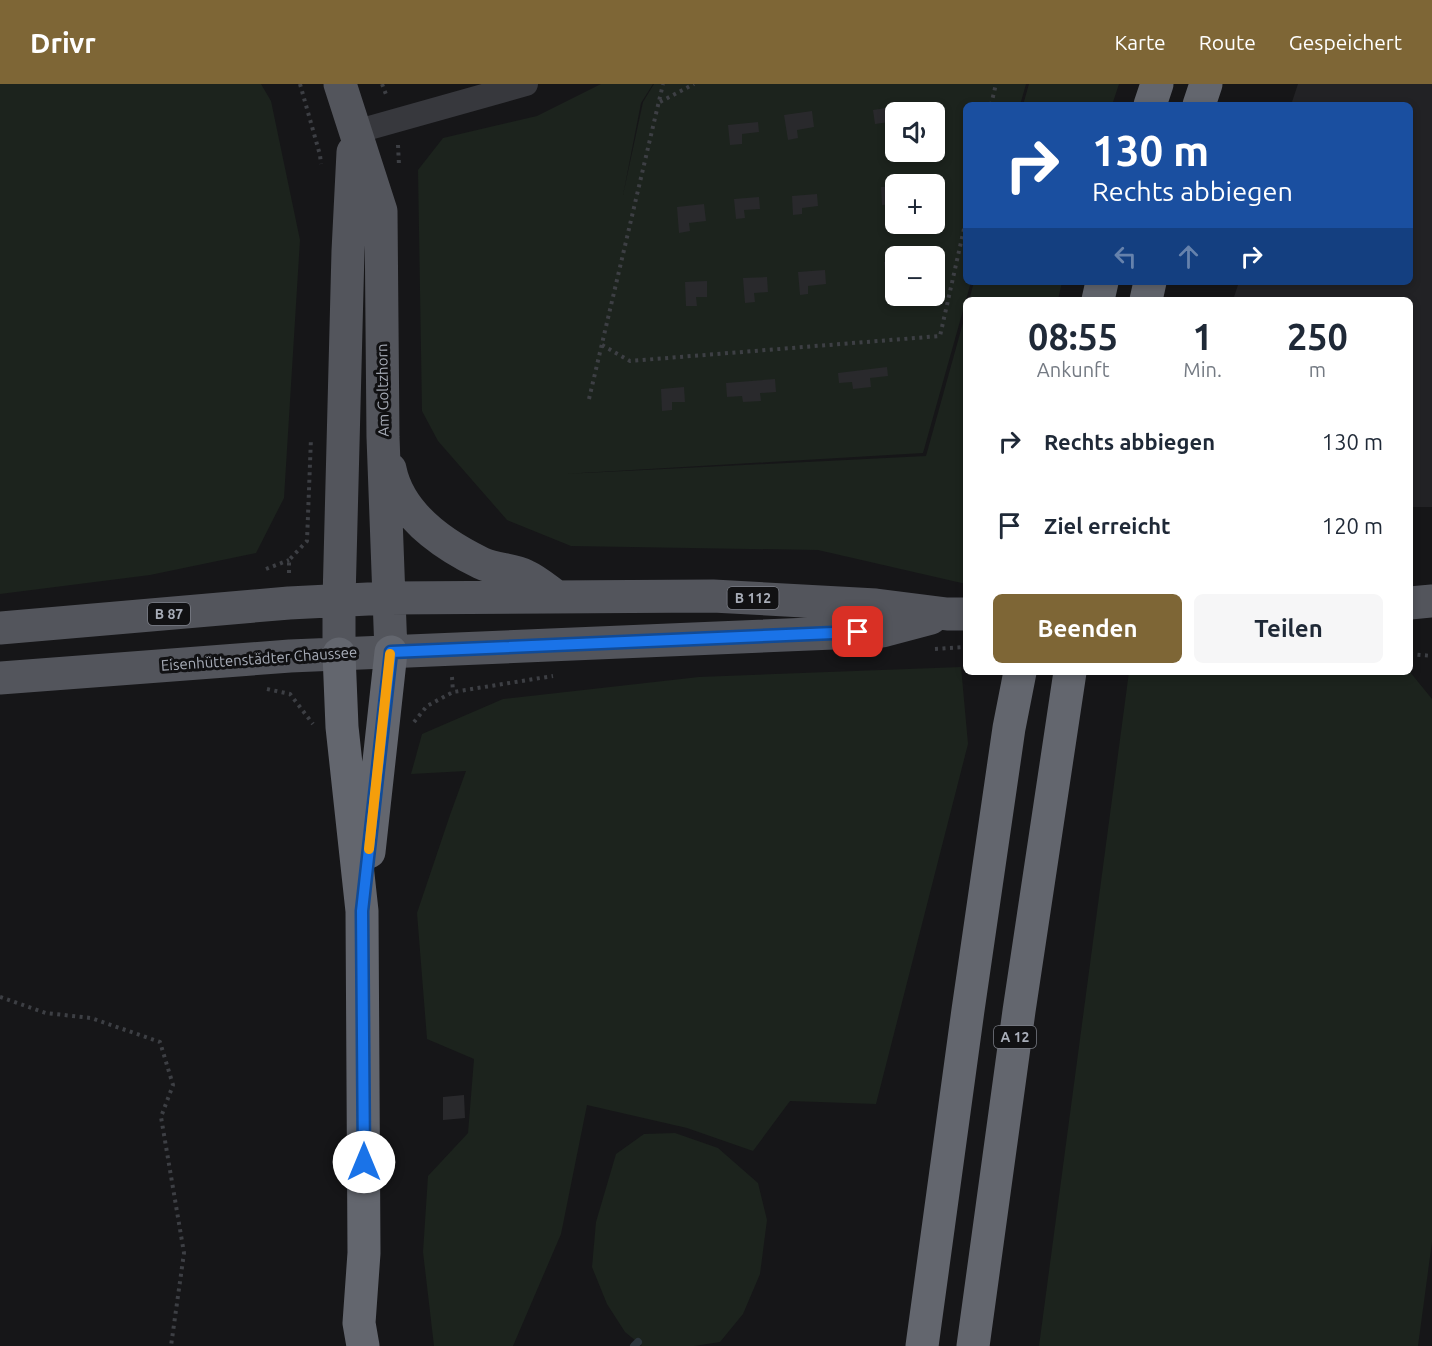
<!DOCTYPE html>
<html lang="de">
<meta charset="utf-8">
<style>
:root{--surface:#fff;--page:#f6f6f7;--text:#1f2937;--muted:#747a83;--accent:#7e6636}
body{margin:0;font-family:Ubuntu,sans-serif;background:var(--page);color:var(--text);height:100vh;display:flex;flex-direction:column;font-size:22px;white-space:nowrap}
*{box-sizing:border-box;margin:0}
p{font-size:20px;color:var(--muted)}
.icon{flex:none;width:33px;height:33px;fill:none;stroke:currentColor;stroke-width:2;stroke-linecap:round;stroke-linejoin:round}
.map{position:relative;flex:1;overflow:hidden}
.details{position:absolute;left:963px;top:213px;width:450px;height:378px;display:flex;flex-direction:column;background:var(--surface);border-radius:9px;box-shadow:0 3px 9px #0003}
.details>*{flex:none}
.hud{position:absolute;left:963px;top:18px;width:450px;height:183px;border-radius:9px;box-shadow:0 3px 9px #0003;background:#1a4fa0;color:#fff;overflow:hidden}
.tools{position:absolute;left:885px;top:18px;display:grid;gap:12px}
.tools a{display:grid;place-items:center;width:60px;height:60px;border-radius:9px;background:var(--surface);box-shadow:0 3px 9px #0003;font-size:30px}
.pin{position:absolute;display:grid;place-items:center;width:51px;height:51px;color:#fff;margin:-26px;border-radius:12px;box-shadow:0 3px 9px #0006}
.me{position:absolute;width:66px;margin:-33px;rotate:0deg;stroke-linejoin:round;filter:drop-shadow(0 0 4px #0008)}
.turn{display:flex;align-items:center;gap:21px;height:126px;padding:0 30px;font-size:27px}
.turn .icon{width:78px;height:78px;stroke-width:2.5}
.turn b{display:block;font-size:42px;line-height:51px}
.lanes{display:flex;align-items:center;height:57px;padding:0 30px;background:#0003;justify-content:center;gap:30px;direction:ltr}
.lanes .off{opacity:.35}
.eta{display:flex;justify-content:space-evenly;align-items:center;height:102px;text-align:center}
.eta b{font-size:36px;font-weight:700;line-height:42px}
.primary-button{display:flex;gap:12px;margin-top:auto;padding:12px 30px}
.primary-button a{flex:1;height:69px;border-radius:9px;background:var(--accent);color:#fff;font-size:24px;font-weight:700;line-height:69px;text-align:center}
.primary-button a+a{background:var(--page);color:var(--text)}
ul{padding:0;list-style:none}
li{display:flex;align-items:center;gap:18px;height:84px;padding:0 30px}
li div{flex:1}
li b{display:block;font-size:22px}
li em{font-style:normal}
header{display:flex;align-items:center;gap:36px;box-sizing:border-box;height:84px;padding:0 30px;background:var(--accent);color:#fff}
header strong{font-size:28px}
nav{display:flex;gap:33px;margin-inline-start:auto;font-size:21px}
.map>svg:first-child{display:block}
</style>
<header>
<strong>Drivr</strong>
<nav><a>Karte</a><a>Route</a><a>Gespeichert</a></nav>
</header>
<div class="map">
<svg width="1432" height="1262" viewBox="0 0 1432 1262">
<rect width="100%" height="100%" fill="#161618"/>
<path fill="#222225" d="M1298,0H1432V423H1410V216H1233L1239,198H1410V21H1291Z"/>
<path fill="#1c231d" fill-rule="evenodd" d="M0,0H261L271,17L300,156L284,414L256,469L150,491L0,510Z
M601,0H653L641,19L623,111L643,18L654,0H1026L1020,21H966V198H971L923,369L564,390L926,372L966,228V500L818,466L571,462L507,436L438,357L422,327L418,86L443,54L537,32ZM896,28H934V68H896ZM896,100H934V140H896ZM896,172H934V212H896Z
M1029,0H1119L1112,21H1023Z
M974,198H1062L1058,216H969Z
M961,583L968,660L876,1020L790,1017L753,1067L687,1044L587,1021L561,1150L513,1262H434L423,1168L428,1092L468,1049L474,975L427,955L417,829L450,731L466,687L411,690L422,650L503,615L699,593Z
M1129,588H1410L1432,615V1158L1418,1262H1039Z
M675,1049L718,1064L758,1099L767,1136L760,1190L743,1230L720,1258L694,1262H642L625,1248L607,1220L592,1183L596,1138L616,1070L644,1050Z"/>
<g fill="none" stroke-linecap="round" stroke-linejoin="round">
<path stroke="#2c353c" stroke-width="8" d="M634,1262L638,1258"/>
</g>
<path fill="#29292c" d="M919,19L920,28H896V44L890,45L889,38L875,40L873,26Z
M812,27L814,43L797,46L798,54L788,56L784,31Z
M758,38L759,48L742,50V60L730,61L728,41Z
M896,102V120L882,121L881,103Z
M817,110L818,122L802,124V130L793,131L792,112Z
M759,113L760,125L744,126L745,134L736,135L734,115Z
M704,120L706,137L689,139L690,147L679,149L677,123Z
M896,176V192L886,193L884,178Z
M825,186L826,200L808,202V210L800,211L798,188Z
M767,193L768,208L754,209L755,218L745,219L743,194Z
M707,197V213H696L697,222H686L685,198Z
M887,283L888,292L870,294L871,303L853,305L852,298L839,299L838,289Z
M775,295L776,308L760,309L761,317L743,318L742,312L727,313L726,299Z
M684,303L685,318H672V326L662,327L661,305Z
M464,1011L465,1034L443,1036V1013Z"/>
<g fill="none" stroke-linecap="round" stroke-linejoin="round">
<path stroke="#3d3f44" stroke-width="4" stroke-dasharray="3 4.5" stroke-linecap="butt" d="M300,0L320,71L321,80
M382,0L387,13
M660,18L694,0
M991,21L996,0
M398,61L399,81
M602,261L630,277L940,252L966,136
M589,315L663,0
M266,485L289,476
M289,489V476L307,457L311,354
M935,565L966,563
M1410,570L1432,572
M452,593L453,608
M267,605L290,610L313,640
M414,638L427,622L453,608L553,592
M0,913L46,929L91,934L160,958L173,1001L161,1033L184,1169L171,1262"/>
<path stroke="#37383d" stroke-width="24" d="M355,48L526,0"/>
<path stroke="#53555c" stroke-width="33" d="M340,0L381,127L383,353L391,568
M390,385C399,430 442,460 481,479C495,486 512,485 526,492C537,497 547,506 557,513
M1410,519L1432,517
M0,544L289,519L388,514L713,512L876,521L947,530H966
M339,570V516L348,167L353,68
M0,594L290,572L882,547L931,534"/>
<path stroke="#63666e" stroke-width="33" d="M1150,21L1157,0
M1199,21L1206,0
M1098,216L1102,198
M1146,216L1150,198
M339,570L342,643L362,827L364,1169L359,1239L363,1262
M369,768L391,568
M922,1262L968,926L1009,644L1020,588
M973,1262L1019,927L1070,588"/>
</g>
<g fill="none" stroke-linecap="round" stroke-linejoin="round">
<g stroke="#114b97" stroke-width="15">
<path id="route" d="M364,1078L362,827L391,568L858,548"/>
</g>
<use href="#route" stroke="#1a73e8" stroke-width="10"/>
<path stroke="#f59e0b" stroke-width="10" d="M369,765L390,570"/>
</g>
<g text-anchor="middle" stroke-width="6" stroke-linejoin="round" paint-order="stroke">
<g fill="#111113" stroke="#7b7e86" stroke-width="1.5">
<rect x="727.5" y="503" width="51" height="22" rx="4.5"/>
<rect x="148" y="519" width="42" height="22" rx="4.5"/>
<rect x="994" y="942" width="42" height="22" rx="4.5"/>
</g>
<g font-size="14" font-weight="bold" fill="#a8adb8">
<text x="753" y="519">B 112</text>
<text x="169" y="535">B 87</text>
<text x="1015" y="958">A 12</text>
</g>
<g font-size="15" fill="#a8adb8" stroke="#111113">
<text transform="translate(383 306) rotate(-91)" y="5">Am Goltzhorn</text>
<text transform="translate(259 575) rotate(-4)" y="5">Eisenhüttenstädter Chaussee</text>
</g>
</g>
</svg>
<div class="tools">
<a><svg class="icon" aria-label="sound" viewBox="0 0 24 24"><path d="M4 9h4l5-4v14l-5-4H4zM17 9q2 3 0 6"/></svg></a>
<a>+</a>
<a>−</a>
</div>
<div class="pin" style="left:858px;top:548px;background:#d93025"><svg class="icon" aria-label="arrive" viewBox="0 0 24 24"><path d="M6 21V4h12l-3 4 3 4H6"/></svg></div>
<svg class="me" style="left:364px;top:1078px" viewBox="-20 -20 40 40"><circle r="19" fill="#fff"/><path d="M0-13L10 11 0 6-10 11z" fill="#1a73e8"/></svg>
<div class="hud">
<div class="turn"><svg class="icon" aria-label="right" viewBox="0 0 24 24"><path d="M7 20v-9h11M14 6l5 5-5 5"/></svg><div><b>130 m</b>Rechts abbiegen</div></div>
<div class="lanes"><svg class="icon off" aria-label="left" viewBox="0 0 24 24"><path d="M17 20v-9H6M10 6l-5 5 5 5"/></svg><svg class="icon off" aria-label="ahead" viewBox="0 0 24 24"><path d="M12 20V5M6 11l6-6 6 6"/></svg><svg class="icon" aria-label="right" viewBox="0 0 24 24"><path d="M7 20v-9h11M14 6l5 5-5 5"/></svg></div>
</div>
<section class="details">
<div class="eta">
<div><b>08:55</b><p>Ankunft</p></div>
<div><b>1</b><p>Min.</p></div>
<div><b>250</b><p>m</p></div>
</div>
<ul>
<li><svg class="icon" aria-label="right" viewBox="0 0 24 24"><path d="M7 20v-9h11M14 6l5 5-5 5"/></svg><div><b>Rechts abbiegen</b></div><em>130 m</em></li>
<li><svg class="icon" aria-label="arrive" viewBox="0 0 24 24"><path d="M6 21V4h12l-3 4 3 4H6"/></svg><div><b>Ziel erreicht</b></div><em>120 m</em></li>
</ul>
<div class="primary-button"><a>Beenden</a><a>Teilen</a></div>
</section>
</div>
